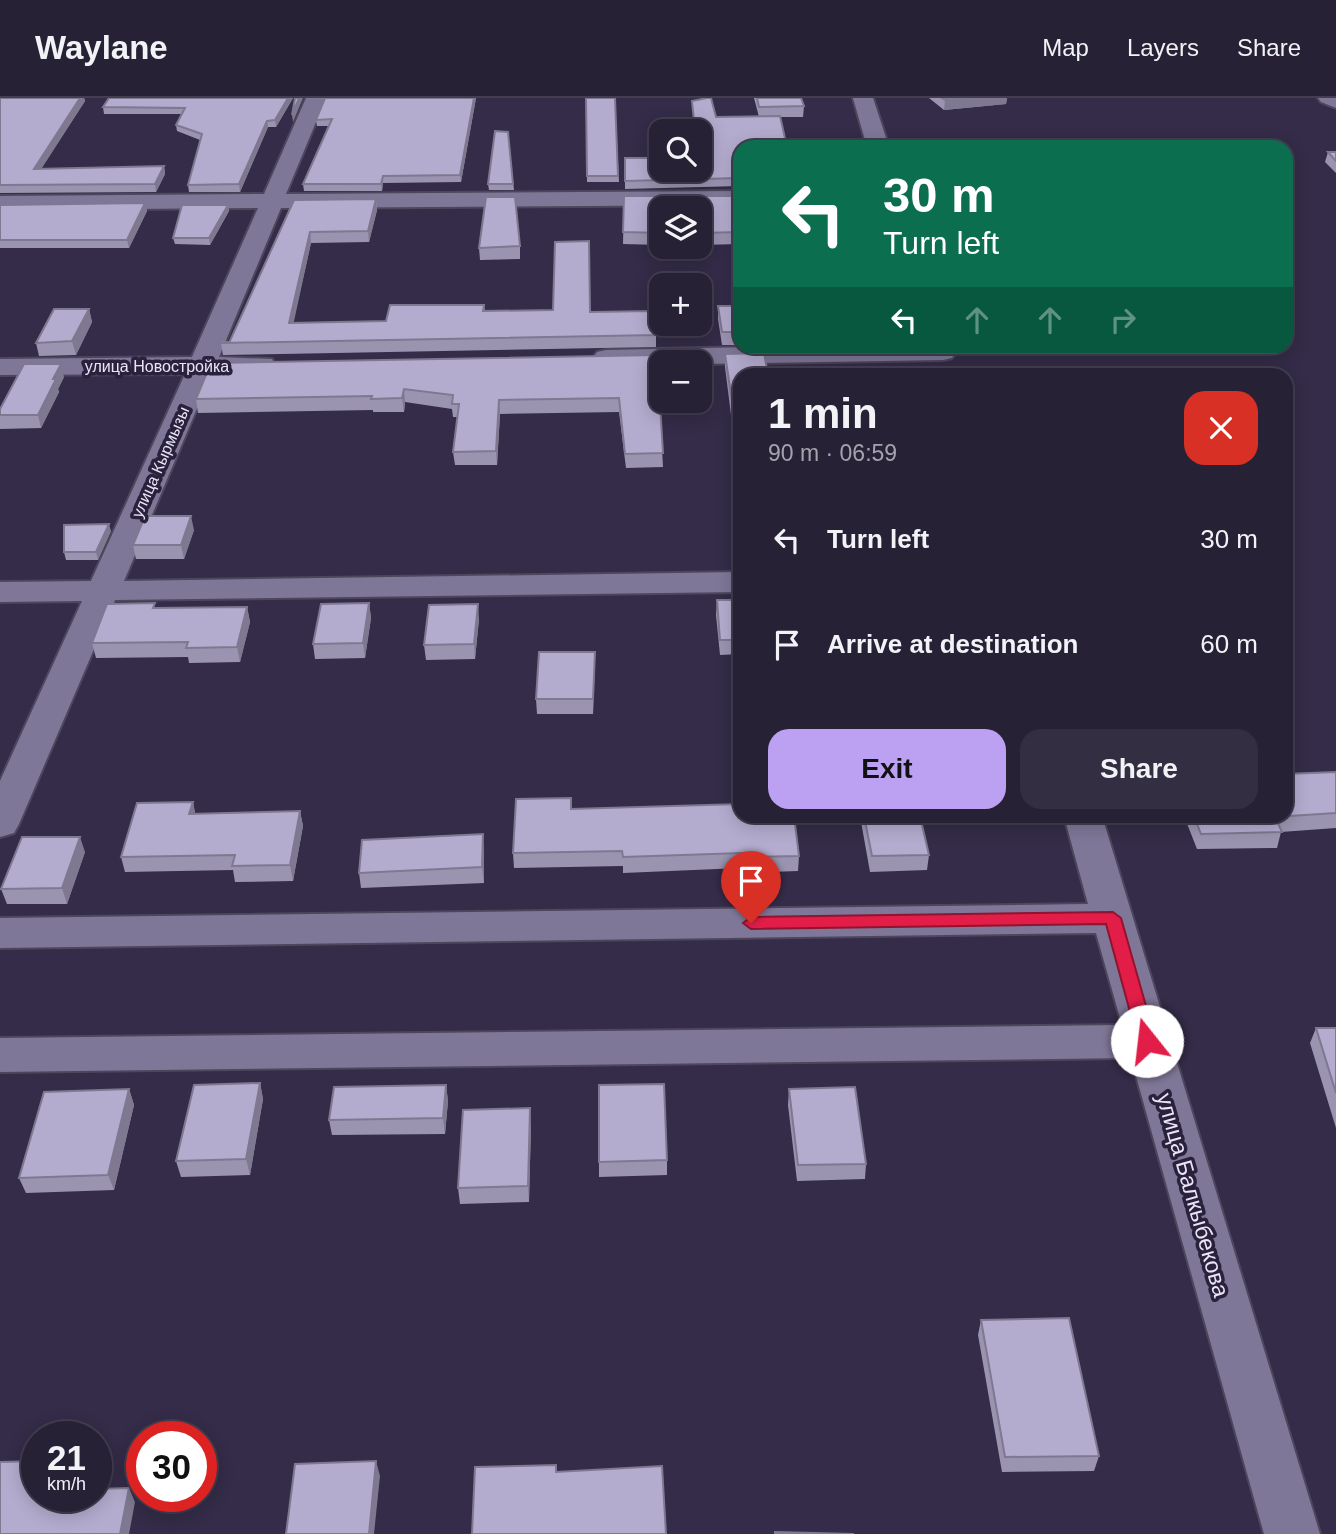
<!DOCTYPE html>
<meta charset="utf-8">
<style>
:root{--surface:#272136;--page:#332e42;--text:#f1f3f6;--muted:#a4a3ad;--line:#433e51;--accent:#bca0f2}
body{margin:0;font-family:Helvetica,sans-serif;background:var(--page);color:var(--text);height:100vh;display:flex;flex-direction:column;font-size:26px;white-space:nowrap}
*{box-sizing:border-box;margin:0}
p{font-size:23px;color:var(--muted)}
.icon{flex:none;width:38px;height:38px;fill:none;stroke:currentColor;stroke-width:2;stroke-linecap:round;stroke-linejoin:round}
.map{position:relative;flex:1;overflow:hidden}
.details{position:absolute;left:733px;top:270px;width:560px;height:455px;display:flex;flex-direction:column;background:var(--surface);border-radius:21px;box-shadow:0 4px 18px #0003,0 0 0 2px var(--line)}
.details>*{flex:none}
.top-card{position:absolute;left:733px;top:42px;width:560px;height:214px;border-radius:21px;box-shadow:0 4px 18px #0003,0 0 0 2px var(--line);background:#0b6e4f;color:#fff;overflow:hidden}
.tools{position:absolute;left:649px;top:21px;display:grid;gap:14px}
.tools a{display:grid;place-items:center;width:63px;height:63px;border-radius:14px;background:var(--surface);box-shadow:0 4px 18px #0003,0 0 0 2px var(--line);font-size:35px}
.speed{position:absolute;left:21px;top:1323px;display:flex;gap:14px;font-size:35px;font-weight:700;text-align:center}
.speed>*{display:grid;place-content:center;width:91px;height:91px;border-radius:50%;background:var(--surface);box-shadow:0 4px 18px #0003,0 0 0 2px var(--line);line-height:1}
.speed small{font-size:18px;font-weight:400}
.speed .limit{border:10px solid #d22;background:#fff;color:#111}
.pin{position:absolute;display:grid;place-items:center;width:60px;height:60px;color:#fff;margin:-72px -30px;border-radius:50% 50% 50% 0;rotate:-45deg;box-shadow:0 0 7px #0007}
.pin .icon{rotate:45deg}
.me{position:absolute;width:77px;margin:-38px;rotate:344deg;stroke-linejoin:round;filter:drop-shadow(0 0 5px #0008)}
.turn{display:flex;align-items:center;gap:24px;height:147px;padding:0 35px;font-size:32px}
.turn .icon{width:91px;height:91px;stroke-width:2.5}
.turn b{display:block;font-size:49px;line-height:60px}
.lanes{display:flex;align-items:center;height:66px;padding:0 35px;background:#0003;justify-content:center;gap:35px;direction:ltr}
.lanes .off{opacity:.35}
.round{display:grid;place-items:center;flex:none;width:74px;height:74px;border-radius:21px;background:var(--page)}
.headline{display:flex;align-items:center;justify-content:space-between;height:119px;padding:0 35px}
h1{font-size:42px;font-weight:800;line-height:52px}
.primary-button{display:flex;gap:14px;margin-top:auto;padding:14px 35px}
.primary-button a{flex:1;height:80px;border-radius:21px;background:var(--accent);color:#111;font-size:28px;font-weight:800;line-height:80px;text-align:center}
.primary-button a+a{background:var(--page);color:var(--text)}
ul{padding:0;list-style:none}
li{display:flex;align-items:center;gap:21px;height:105px;padding:0 35px}
li div{flex:1}
li b{display:block;font-size:26px}
li em{font-style:normal}
header{display:flex;align-items:center;gap:42px;box-sizing:border-box;height:98px;padding:0 35px;background:var(--surface);border-bottom:2px solid var(--line)}
header strong{font-size:33px}
nav{display:flex;gap:38px;margin-inline-start:auto;font-size:24px}
.map>svg:first-child{display:block}
</style>
<header>
<strong>Waylane</strong>
<nav><a>Map</a><a>Layers</a><a>Share</a></nav>
</header>
<div class="map">
<svg width="1336" height="1436" viewBox="0 0 1336 1436">
<rect width="100%" height="100%" fill="#342c48"/>
<g fill="none" stroke-linecap="round" stroke-linejoin="round">
<g stroke="#4d465d" stroke-width="4">
<path id="street" d="M306,0H326L286,96L740,93V107L281,110L219,259L272,261L275,267L272,273L212,275L124,483L740,474V494L115,502L19,726L14,735L0,739V683L82,503L0,504V484L91,483L185,276L0,277V261L192,259L258,110L0,112V98L264,96Z
M853,0H873L889,49H867Z
M1318,0H1336V10L1321,4Z
M802,248H953L956,254L952,260L943,262L700,266L662,264V267L606,268L597,266L593,260L597,254L606,252Z
M1064,718H1102L1320,1436H1264L1131,960L0,974V940L1122,927L1096,835L0,850V820L1088,806Z"/>
</g>
<use href="#street" fill="#7f7797" fill-rule="evenodd"/>
</g>
<path fill="#9b94b1" d="M0,0H84L85,3L41,71L164,68L165,76L156,94L0,95Z
M109,0H293L276,29H268L240,94H189L188,87L200,42L177,33L176,27L181,16H104L103,9Z
M476,0L461,84L383,85L382,93H304L303,86L329,28H317L316,22Z
M586,0H615L619,84H587Z
M754,0H801L804,8L803,19H780L740,49V88L625,91V83L700,72V33H695L692,3L716,19H759Z
M929,0H1007L1006,6L944,12Z
M508,34L514,92H489L488,86Z
M1328,54H1336V75L1325,64Z
M624,98H736L740,113V146L700,147V110H662V147L623,146Z
M376,101L377,112L369,144L311,145L293,225L386,223L484,207L485,213L591,214L656,237V249L223,257L221,245H229L294,102Z
M145,105L147,113L129,150H0V107Z
M228,107L229,113L210,147L175,146L173,140Z
M520,148V161L480,162L479,150Z
M718,208H740V247H722L718,221Z
M89,211L92,224L76,257L39,258L36,245Z
M725,256L740,276V317H731L725,269Z
M657,257L663,369L626,370L619,314L500,316L497,367H455L453,354L457,319H453L452,311L405,304L404,314H373V312L198,315L196,301Z
M64,279L58,291L59,294L41,330L0,331V311Z
M194,432L184,461H136L133,447Z
M111,433L98,462H66L64,454Z
M717,502H740V556L720,557L716,517Z
M369,505L371,520L365,560L315,561L313,546Z
M247,509L250,524L240,564L189,565L188,559L96,560L92,545L156,510Z
M479,521L475,561L426,562L424,547Z
M595,554L593,616H537L536,601Z
M1336,674V730L1281,734L1277,750L1197,751L1184,718H1286Z
M193,704L195,716L300,713L303,728L293,783L235,784L233,772L125,774L121,759Z
M572,711L799,758L798,773L742,775L741,770L623,775V768L514,770L513,755Z
M860,718H920L929,757L927,772L870,774Z
M484,752V785L361,790L359,775Z
M85,754L67,806H7L1,791Z
M1316,930H1336V1030L1310,945Z
M260,985L263,1001L250,1077L181,1079L176,1063Z
M446,987L448,1003L445,1036L332,1037L329,1022Z
M129,991L134,1007L114,1092L26,1095L19,1080Z
M789,991L866,1066L865,1081L797,1083L788,1007Z
M531,1026L529,1104L460,1106L458,1090Z
M667,1062V1077L599,1079V1064Z
M981,1222L1099,1358L1094,1373L1002,1374L978,1237Z"/>
<path fill="#7e7890" d="M80,0H84L85,3L36,79L34,71Z
M288,0H293L276,29L275,22Z
M299,0H303L293,24L292,17Z
M474,0H476L461,84L460,77Z
M967,0H1007L1006,6L944,12L945,2Z
M267,23L268,29L240,94L239,86Z
M164,68L165,76L156,94L155,86Z
M383,78V85L382,93L381,86Z
M376,101L377,112L369,144L368,133Z
M145,105L147,113L129,150L127,142Z
M228,107L229,113L210,147L209,140Z
M310,134L311,145L291,237L289,225Z
M89,211L92,224L76,257L72,243Z
M61,266L64,279L58,291L59,294L41,330L38,317Z
M404,291L405,304L404,314L402,300Z
M499,302L500,316L497,367L496,353Z
M191,418L194,432L184,461L181,447Z
M109,426L111,433L98,462L96,454Z
M369,505L371,520L365,560L363,545Z
M478,506L479,521L475,561L474,546Z
M247,509L250,524L240,564L237,549Z
M595,554V568L593,616V601Z
M193,704L196,719L189,716Z
M300,713L303,728L293,783L290,767Z
M483,736L484,752V785L482,769Z
M80,739L85,754L67,806L62,790Z
M260,985L263,1001L250,1077L246,1061Z
M446,987L448,1003L445,1036L443,1020Z
M129,991L134,1007L114,1092L108,1077Z
M530,1010L531,1026L529,1104L528,1088Z
M35,1363L37,1367V1398L28,1393Z
M376,1363L380,1378L374,1436H369Z
M129,1390L135,1404L129,1436H120Z"/>
<path fill="#b4acce" stroke="#7e7890" stroke-width="2" d="M0,0H80L34,71L164,68L155,86L0,87Z
M109,0H288L275,22L267,23L239,86L188,87L202,36L176,27L185,10L103,9Z
M295,0H299L292,17Z
M325,0H474L460,77L383,78L381,86H303L332,21L316,22Z
M586,0H615L618,78H587Z
M707,0H711L716,19L780,18L787,49H740V80L625,83V60H662V72H700V33H695L692,3Z
M757,0H801L804,8L759,9Z
M942,0H967L945,2Z
M495,33L508,34L513,86H488Z
M1328,54H1336V63Z
M624,98H736L740,113V134L700,135V110H662V135L623,134Z
M486,99H515L520,148L479,150Z
M376,101L368,133L310,134L289,225L386,223L390,207H484L483,213L553,212L555,144L589,143L590,214L654,213L656,237L221,245L222,242L229,245L294,102Z
M145,105L127,142H0V107Z
M182,107H228L209,140H173Z
M718,208H740V234H722Z
M54,211H89L72,243L36,245Z
M764,255L768,276H740V303H732L725,256Z
M657,257L663,355L625,356L619,300L499,302L496,353L453,354L459,306H452L453,297L404,291L402,300L371,301L372,298L196,301L211,265Z
M24,266H61L53,281H56L38,317H0V311Z
M145,418H191L181,447H133Z
M109,426L96,454H64V427Z
M717,502H740V542H720Z
M155,505L153,510L247,509L237,549L186,550L188,544L92,545L107,506Z
M369,505L363,545L313,546L321,506Z
M478,506L474,546L424,547L429,507Z
M539,554H595L593,601H536Z
M1336,674V715L1275,719L1282,734L1201,736L1194,718H1286V676Z
M571,700V711L740,706V718H794L799,758L742,759V755L623,759L622,753L513,755L516,701Z
M193,704L189,716L300,713L290,767L232,768L235,757L121,759L137,705Z
M864,718H920L929,757L872,758Z
M483,736L482,769L359,775L362,742Z
M22,739H80L62,790L1,791Z
M1316,930H1336V995Z
M260,985L246,1061L176,1063L194,987Z
M664,986L667,1062L599,1064V987Z
M446,987L443,1020L329,1022L334,989Z
M855,989L866,1066L798,1067L789,991Z
M129,991L108,1077L19,1080L44,994Z
M530,1010L528,1088L458,1090L463,1012Z
M1069,1220L1099,1358L1005,1359L981,1222Z
M35,1363L28,1393L37,1392V1398H96V1391L129,1390L120,1436H0V1364Z
M376,1363L369,1436H286L295,1366Z
M556,1367V1374L662,1368L666,1436H472L475,1369Z
M775,1434L854,1436H775Z"/>
<path fill="#e11d48" stroke="#92132f" stroke-width="2" d="M1113,814L1121,820L1156,943L1154,948H1141L1138,943L1106,826L751,831L743,825L751,819Z"/>
<g text-anchor="middle" stroke-width="7" stroke-linejoin="round" paint-order="stroke">
<g font-size="16" fill="#e9e5f7" stroke="#2a223d">
<text x="157" y="274">улица Новостройка</text>
<text transform="translate(160 364) rotate(-66)" y="6">улица Кырмызы</text>
</g>
<g font-size="23" fill="#e9e5f7" stroke="#2a223d">
<text transform="translate(1193 1097) rotate(74)" y="8">улица Балкыбекова</text>
</g>
</g>
</svg>
<div class="tools">
<a><svg class="icon" aria-label="search" viewBox="0 0 24 24"><circle cx="10" cy="10" r="6"/><path d="M15 15l6 6"/></svg></a>
<a><svg class="icon" aria-label="layers" viewBox="0 0 24 24"><path d="M12 4l9 5-9 5-9-5zM3 14l9 5 9-5"/></svg></a>
<a>+</a>
<a>−</a>
</div>
<div class="speed"><div>21<small>km/h</small></div><div class="limit">30</div></div>
<div class="pin" style="left:751px;top:825px;background:#d93025"><svg class="icon" aria-label="arrive" viewBox="0 0 24 24"><path d="M6 21V4h12l-3 4 3 4H6"/></svg></div>
<svg class="me" style="left:1147px;top:943px" viewBox="-20 -20 40 40"><circle r="19" fill="#fff"/><path d="M0-13L10 11 0 6-10 11z" fill="#e11d48"/></svg>
<div class="top-card">
<div class="turn"><svg class="icon" aria-label="left" viewBox="0 0 24 24"><path d="M17 20v-9H6M10 6l-5 5 5 5"/></svg><div><b>30 m</b>Turn left</div></div>
<div class="lanes"><svg class="icon" aria-label="left" viewBox="0 0 24 24"><path d="M17 20v-9H6M10 6l-5 5 5 5"/></svg><svg class="icon off" aria-label="ahead" viewBox="0 0 24 24"><path d="M12 20V5M6 11l6-6 6 6"/></svg><svg class="icon off" aria-label="ahead" viewBox="0 0 24 24"><path d="M12 20V5M6 11l6-6 6 6"/></svg><svg class="icon off" aria-label="right" viewBox="0 0 24 24"><path d="M7 20v-9h11M14 6l5 5-5 5"/></svg></div>
</div>
<section class="details">
<div class="headline"><div><h1>1 min</h1><p>90 m · 06:59</p></div><a class="round" style="background:#d93025;color:#fff"><svg class="icon" aria-label="close" viewBox="0 0 24 24"><path d="M6 6l12 12M18 6L6 18"/></svg></a></div>
<ul>
<li><svg class="icon" aria-label="left" viewBox="0 0 24 24"><path d="M17 20v-9H6M10 6l-5 5 5 5"/></svg><div><b>Turn left</b></div><em>30 m</em></li>
<li><svg class="icon" aria-label="arrive" viewBox="0 0 24 24"><path d="M6 21V4h12l-3 4 3 4H6"/></svg><div><b>Arrive at destination</b></div><em>60 m</em></li>
</ul>
<div class="primary-button"><a>Exit</a><a>Share</a></div>
</section>
</div>
